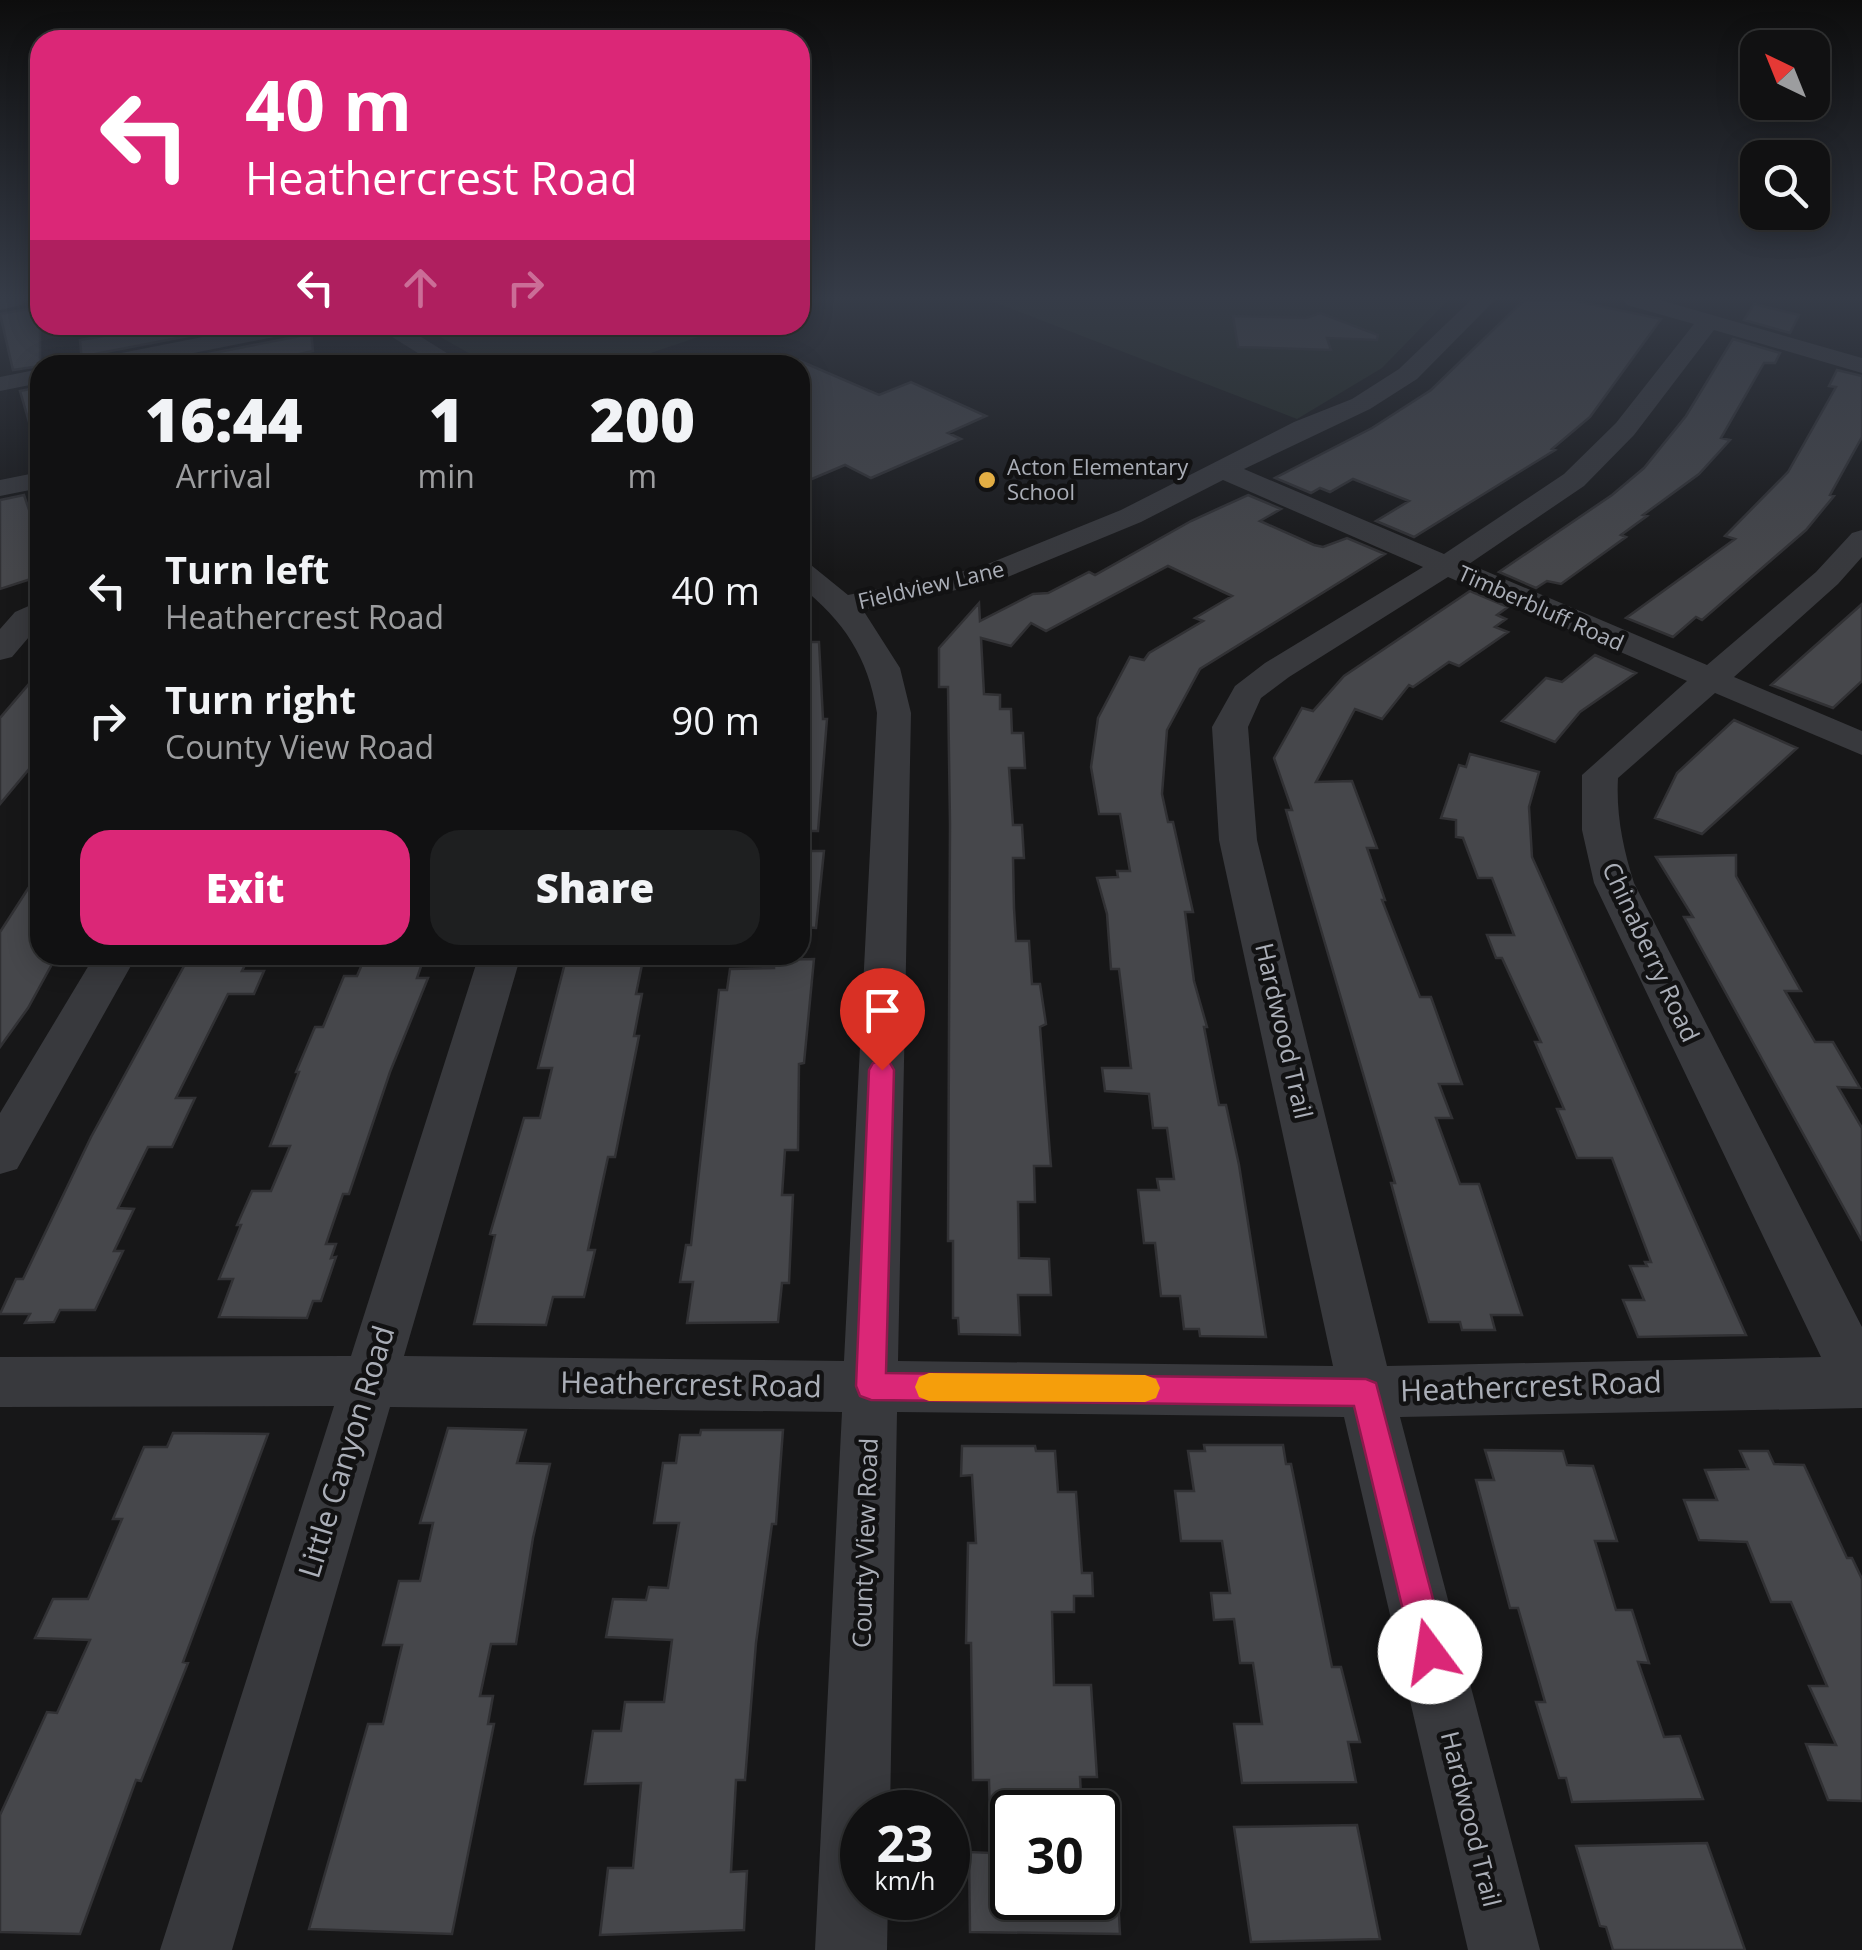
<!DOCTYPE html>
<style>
:root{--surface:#111112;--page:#1e1f20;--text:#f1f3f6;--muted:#9c9d9f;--line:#303132;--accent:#db2777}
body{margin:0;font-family:"Open Sans",sans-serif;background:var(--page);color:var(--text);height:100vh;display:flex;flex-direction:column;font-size:38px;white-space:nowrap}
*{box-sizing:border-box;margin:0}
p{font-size:32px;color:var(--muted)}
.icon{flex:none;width:55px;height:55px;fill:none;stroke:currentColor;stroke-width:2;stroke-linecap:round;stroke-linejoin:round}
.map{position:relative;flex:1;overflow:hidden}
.details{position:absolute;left:30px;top:355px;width:780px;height:610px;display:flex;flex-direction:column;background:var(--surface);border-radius:30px;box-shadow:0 5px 25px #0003,0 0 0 2px var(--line)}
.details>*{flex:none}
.banner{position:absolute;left:30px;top:30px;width:780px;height:305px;border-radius:30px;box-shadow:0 5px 25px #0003,0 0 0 2px var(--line);background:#db2777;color:#fff;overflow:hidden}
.needle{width:65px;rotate:317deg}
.controls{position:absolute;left:1740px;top:30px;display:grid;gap:20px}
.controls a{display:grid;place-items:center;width:90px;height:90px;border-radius:20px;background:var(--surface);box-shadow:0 5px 25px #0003,0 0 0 2px var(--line);font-size:50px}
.speed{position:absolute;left:840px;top:1790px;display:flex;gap:20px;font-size:50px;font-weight:700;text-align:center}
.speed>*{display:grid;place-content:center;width:130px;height:130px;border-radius:50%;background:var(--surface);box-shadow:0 5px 25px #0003,0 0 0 2px var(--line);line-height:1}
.speed small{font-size:25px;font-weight:400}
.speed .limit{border:5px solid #111;border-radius:15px;background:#fff;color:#111}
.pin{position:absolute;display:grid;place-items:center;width:85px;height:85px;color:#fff;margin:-102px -42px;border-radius:50% 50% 50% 0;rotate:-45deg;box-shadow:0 0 10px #0007}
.pin .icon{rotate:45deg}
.me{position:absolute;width:110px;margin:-55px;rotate:346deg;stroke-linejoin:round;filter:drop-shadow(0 0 8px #0008)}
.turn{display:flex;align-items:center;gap:35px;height:210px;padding:0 50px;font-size:45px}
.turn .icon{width:130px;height:130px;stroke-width:2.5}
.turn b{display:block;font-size:70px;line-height:85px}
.lanes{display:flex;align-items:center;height:95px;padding:0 50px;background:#0003;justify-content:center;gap:50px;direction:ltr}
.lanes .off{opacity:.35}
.eta{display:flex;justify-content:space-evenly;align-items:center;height:170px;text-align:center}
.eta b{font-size:60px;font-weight:800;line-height:70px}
.button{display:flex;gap:20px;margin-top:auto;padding:20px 50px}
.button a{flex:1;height:115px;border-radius:30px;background:var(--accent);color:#fff;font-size:40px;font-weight:800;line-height:115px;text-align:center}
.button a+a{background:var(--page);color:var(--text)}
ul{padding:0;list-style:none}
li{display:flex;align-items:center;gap:30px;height:130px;padding:0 50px}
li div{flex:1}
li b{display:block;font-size:38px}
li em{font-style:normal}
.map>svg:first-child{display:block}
</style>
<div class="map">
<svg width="1862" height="1950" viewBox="0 0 1862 1950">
<rect width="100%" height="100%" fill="#171718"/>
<path fill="#232a24" d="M989,300H1448L1382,368L1297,419Z
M419,325H734L615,365H490Z"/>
<path fill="#46474b" stroke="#313134" stroke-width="2.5" d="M1524,300H1571L1661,319L1590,417L1552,449L1555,450L1414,537L1376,521L1409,501L1353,479L1330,492L1320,488L1311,493L1275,478L1372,428L1431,390Z
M1754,304L1799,315L1790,333L1744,320Z
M40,307V366L13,370L0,314Z
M1320,313L1378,335L1377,340L1327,338L1331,350L1238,347L1233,316L1306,318Z
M167,325H245L95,354L82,362L80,340Z
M311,330L313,351L295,355L246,365H152L300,336Z
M1733,339L1780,353L1775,363H1764L1721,438L1730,440L1699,474L1643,515L1647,516L1621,535L1626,537L1561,584L1547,581L1536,588L1499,572L1612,495L1644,468L1686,416Z
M800,361L879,395L911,382L986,416L948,433L961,439L871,478L845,465L800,484Z
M1837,370L1862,376V437L1830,495L1834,496L1806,530L1702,620L1696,617L1673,637L1626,618L1735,539L1725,536L1788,472L1836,387L1829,386Z
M40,387V438L34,439L20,391Z
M24,495L40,542V576L0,589V500Z
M1248,495L1281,509L1260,521L1314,545L1323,547L1347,538L1385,554L1200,669L1167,730L1162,794L1168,822H1173L1193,912H1185L1194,981L1207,1027H1204L1219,1105H1226L1239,1165L1266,1337L1200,1336L1199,1329H1184L1180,1296H1161L1155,1243H1144L1138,1190H1159L1157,1179H1174L1167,1128H1153L1149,1094L1105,1091L1102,1068H1131L1119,969H1111L1107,914L1097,878L1118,877L1117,871H1130L1120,814H1099L1091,767L1098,718L1130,657L1144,660L1149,653L1203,621L1195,618L1232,596L1168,566L1046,631L1031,623L1011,646L981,638L984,694L1000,695V709H1011L1012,733H1023L1025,768H1009L1013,825H1022L1024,858H1013L1014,908L1016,941H1029L1032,984H1040L1046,1024L1040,1027L1051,1166H1034L1035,1202H1018L1019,1258L1049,1259L1051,1295H1018L1020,1335L959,1334L958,1318H953V1241H948L950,825L948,687H939V648L979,603L980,621L1033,594L1048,593L1089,572L1095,575L1191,521Z
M1470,591L1508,607L1497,615L1506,619L1495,627L1508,632L1459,666L1449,662L1413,687L1409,685L1382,719L1355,709L1316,782L1352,781L1377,848H1367L1385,900H1382L1420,997H1431L1462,1084H1439L1452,1118H1436L1460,1184H1479L1522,1315H1491L1495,1330H1462L1460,1322H1429L1391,1183H1395L1286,810H1292L1274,758L1302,708L1313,711L1344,676Z
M1862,604V681L1833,708L1771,685Z
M800,642H819L823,719H827L818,831H800Z
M1595,655L1636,673L1580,712L1555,742L1502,721L1546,678L1562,682Z
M40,671V756L0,804V718Z
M1734,720L1797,748L1702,834L1655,818L1677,773Z
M1470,754L1539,772L1529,807L1532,857L1746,1335L1638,1337L1623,1300H1644L1630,1266H1647L1645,1262H1651L1612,1158H1577L1557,1109H1564L1535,1042H1541L1502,958H1496L1487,935H1514L1492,878H1478L1463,838L1456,837V820L1441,818L1459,765L1466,767Z
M800,851H824L816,928L800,927Z
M1736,855V876L1801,991H1785L1815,1042H1833L1860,1088L1838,1087L1862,1128V1241L1684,917H1693L1656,857Z
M40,870V955H57L28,1008L0,1047V932Z
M190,955H250L242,971H264L254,994H228L176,1098H195L172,1147H148L118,1208L134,1209L114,1251H123L95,1310H60L54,1322L25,1323L30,1314H0L16,1279H23L91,1137Z
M366,955H425L417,978H428L390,1072L349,1194H343L326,1244H336L331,1258L336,1257L321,1301H313L307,1318L219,1317L233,1279H219L241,1225H237L252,1191H271L290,1146H270L299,1072H296L315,1027H323L344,976H357Z
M567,955H644L636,994H642L634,1036H639L615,1157H608L588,1250H595L584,1297H553L546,1325L474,1324L495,1235L490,1234L524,1118H540L552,1068H538Z
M814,959L804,1063L799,1064L798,1150H785L782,1195H793L789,1283H782L778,1322L687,1323L693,1282H680L686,1245H691L719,990H727L730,969L774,968V960Z
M448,1428L526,1430L517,1463L550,1464L533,1538L516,1644H491L480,1696H493L488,1724H494L452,1934L309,1929L368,1724H383L402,1645H383L399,1581H420L433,1523H420Z
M701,1430H783L776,1524H772L756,1643L745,1780H736L731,1872L747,1871L744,1930L600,1935L608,1868H633L641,1783L585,1784L593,1731H621L625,1702H664L672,1640L606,1637L613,1599L646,1600L649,1587L668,1588L679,1523H654L663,1463H676L680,1435H700Z
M173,1433L268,1434L183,1662L188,1663L141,1781L136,1780L80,1934L0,1932V1815L47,1712L57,1713L90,1640L35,1638L53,1599H88L122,1519H113L144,1447H167Z
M1204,1445H1283L1286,1464H1291L1332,1667H1341L1360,1742H1348L1356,1782L1242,1783L1234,1724H1262L1253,1663H1240L1234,1619L1214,1620L1211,1593H1230L1222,1541H1181L1175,1491H1194L1188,1451H1205Z
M962,1446H1035L1036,1451H1055L1058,1492H1076L1082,1573H1092L1093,1596H1074V1612H1052L1054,1685H1091L1097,1777H1080L1082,1812H1012V1898H1118L1120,1934L970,1932L969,1852L991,1853L989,1780H973L971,1643H966L968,1543H976L972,1475L961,1476Z
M1485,1450L1563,1451L1567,1465L1593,1466L1617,1541H1595L1616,1610H1632L1649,1663L1638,1662L1664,1737L1680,1736L1703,1799L1572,1802L1566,1778H1559L1536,1702H1545L1518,1608H1510L1476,1480H1494Z
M1740,1451H1768L1774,1464L1804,1465L1847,1558H1852L1862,1579V1801L1828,1800L1806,1744L1836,1745L1809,1686H1827L1791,1602H1771L1747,1542L1699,1540L1684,1500H1717L1705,1470L1748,1469Z
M1357,1825L1380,1939L1251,1942L1234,1827Z
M1707,1843L1745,1950H1613L1606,1927L1600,1926L1576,1846Z"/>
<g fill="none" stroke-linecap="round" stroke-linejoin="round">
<path fill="#38393d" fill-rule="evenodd" d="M0,300H24L21,305L0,310Z
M1471,300H1495L1417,379L1370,409L1244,469L1444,554L1564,474L1616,423L1694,324L1627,305L1624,300H1660L1862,358V373L1714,330L1634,435L1584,486L1469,564L1707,665L1816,572L1852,533L1862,530V557L1838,584L1734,677L1862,731V755L1715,693L1618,778C1616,815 1623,848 1634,883L1862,1327V1408L1400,1417L1540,1950H1468L1344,1417L897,1412L890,1812H862V1898H888L887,1950H815L842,1412L390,1407L232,1950H160L334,1406L0,1407V1357L351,1356L479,955H521L404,1356L844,1361L877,713C868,657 844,621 800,586V562L811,565L848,595L978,568L1121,510L1294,422L1352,399L1399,369ZM1223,480L1423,567L1265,663L1235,686L1212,727L1219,840L1333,1366L898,1361L911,713L900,668L863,610L998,581L1141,522ZM1448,577L1687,681L1582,775V830L1594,883L1821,1357L1387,1366L1257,840L1248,727L1261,698L1289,677Z
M264,325H311L299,332L133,365H84L96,358Z
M373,325H402L466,365H437Z
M40,369V383L0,391V377Z
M40,472V488L0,496V480Z
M40,601V624L12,657L0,660V629L15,612Z
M95,955H137L17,1169L0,1174V1113Z"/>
</g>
<linearGradient id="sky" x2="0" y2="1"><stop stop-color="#0d0d0d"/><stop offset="0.52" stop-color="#363c48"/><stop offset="1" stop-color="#363c48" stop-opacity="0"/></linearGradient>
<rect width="1862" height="573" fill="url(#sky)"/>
<path fill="#db2777" stroke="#8e194d" stroke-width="2.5" d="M882,1060L890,1063L894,1070L886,1373L1366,1379L1376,1383L1447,1652L1442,1664L1430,1669L1418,1664L1413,1652L1354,1406L871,1400L860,1396L856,1386L869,1070L873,1063Z"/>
<path fill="#f59e0b" d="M929,1373L1145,1375L1156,1379L1160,1388L1156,1398L1145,1402L929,1401L919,1397L915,1387L919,1377Z"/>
<circle fill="#e3ae44" stroke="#121213" stroke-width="4" cx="987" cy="480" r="10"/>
<g text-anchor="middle" stroke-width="9" stroke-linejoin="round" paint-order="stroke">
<g font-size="22" fill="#aaaeb7" stroke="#121213" text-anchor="start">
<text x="1007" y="475">Acton Elementary<tspan x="1007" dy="25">School</tspan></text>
</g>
<g font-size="22" fill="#aaaeb7" stroke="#121213">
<text transform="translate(931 585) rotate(-13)" y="8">Fieldview Lane</text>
<text transform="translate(1541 608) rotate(24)" y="8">Timberbluff Road</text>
</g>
<g font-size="25" fill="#aaaeb7" stroke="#121213">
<text transform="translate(1651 952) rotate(65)" y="9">Chinaberry Road</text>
<text transform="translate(1284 1031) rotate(77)" y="9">Hardwood Trail</text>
<text transform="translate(865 1543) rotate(-88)" y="9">County View Road</text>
<text transform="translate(1471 1819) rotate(76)" y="9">Hardwood Trail</text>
</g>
<g font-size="30" fill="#aaaeb7" stroke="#121213">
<text transform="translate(691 1385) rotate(1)" y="10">Heathercrest Road</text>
<text transform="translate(1531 1387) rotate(-2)" y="10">Heathercrest Road</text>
<text transform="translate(347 1452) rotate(-73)" y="10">Little Canyon Road</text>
</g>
</g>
</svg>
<div class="controls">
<a><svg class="needle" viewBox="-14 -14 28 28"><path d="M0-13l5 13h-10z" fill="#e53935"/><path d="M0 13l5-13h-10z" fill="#9c9d9f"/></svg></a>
<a><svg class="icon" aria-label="search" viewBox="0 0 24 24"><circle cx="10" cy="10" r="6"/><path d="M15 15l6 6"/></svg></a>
</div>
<div class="speed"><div>23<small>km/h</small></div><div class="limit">30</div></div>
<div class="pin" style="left:882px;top:1070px;background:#d93025"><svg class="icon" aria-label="arrive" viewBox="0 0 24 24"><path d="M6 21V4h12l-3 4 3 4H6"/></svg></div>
<svg class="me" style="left:1430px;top:1652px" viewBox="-20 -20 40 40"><circle r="19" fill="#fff"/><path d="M0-13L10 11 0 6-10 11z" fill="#db2777"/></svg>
<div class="banner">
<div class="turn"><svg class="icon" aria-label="left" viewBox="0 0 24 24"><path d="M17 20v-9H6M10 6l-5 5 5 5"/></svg><div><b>40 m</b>Heathercrest Road</div></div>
<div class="lanes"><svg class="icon" aria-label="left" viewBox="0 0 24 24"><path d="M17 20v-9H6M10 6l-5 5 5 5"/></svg><svg class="icon off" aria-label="ahead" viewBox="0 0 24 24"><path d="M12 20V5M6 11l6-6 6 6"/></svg><svg class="icon off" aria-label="right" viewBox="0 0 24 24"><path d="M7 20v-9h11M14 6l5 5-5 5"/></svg></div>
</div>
<section class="details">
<div class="eta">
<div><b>16:44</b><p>Arrival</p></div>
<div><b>1</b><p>min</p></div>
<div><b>200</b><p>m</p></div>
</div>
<ul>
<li><svg class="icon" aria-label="left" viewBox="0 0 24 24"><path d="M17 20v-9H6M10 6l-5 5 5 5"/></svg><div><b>Turn left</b><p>Heathercrest Road</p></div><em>40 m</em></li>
<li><svg class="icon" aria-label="right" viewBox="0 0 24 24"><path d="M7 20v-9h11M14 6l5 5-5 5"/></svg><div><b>Turn right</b><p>County View Road</p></div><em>90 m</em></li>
</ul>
<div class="button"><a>Exit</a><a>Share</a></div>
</section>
</div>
